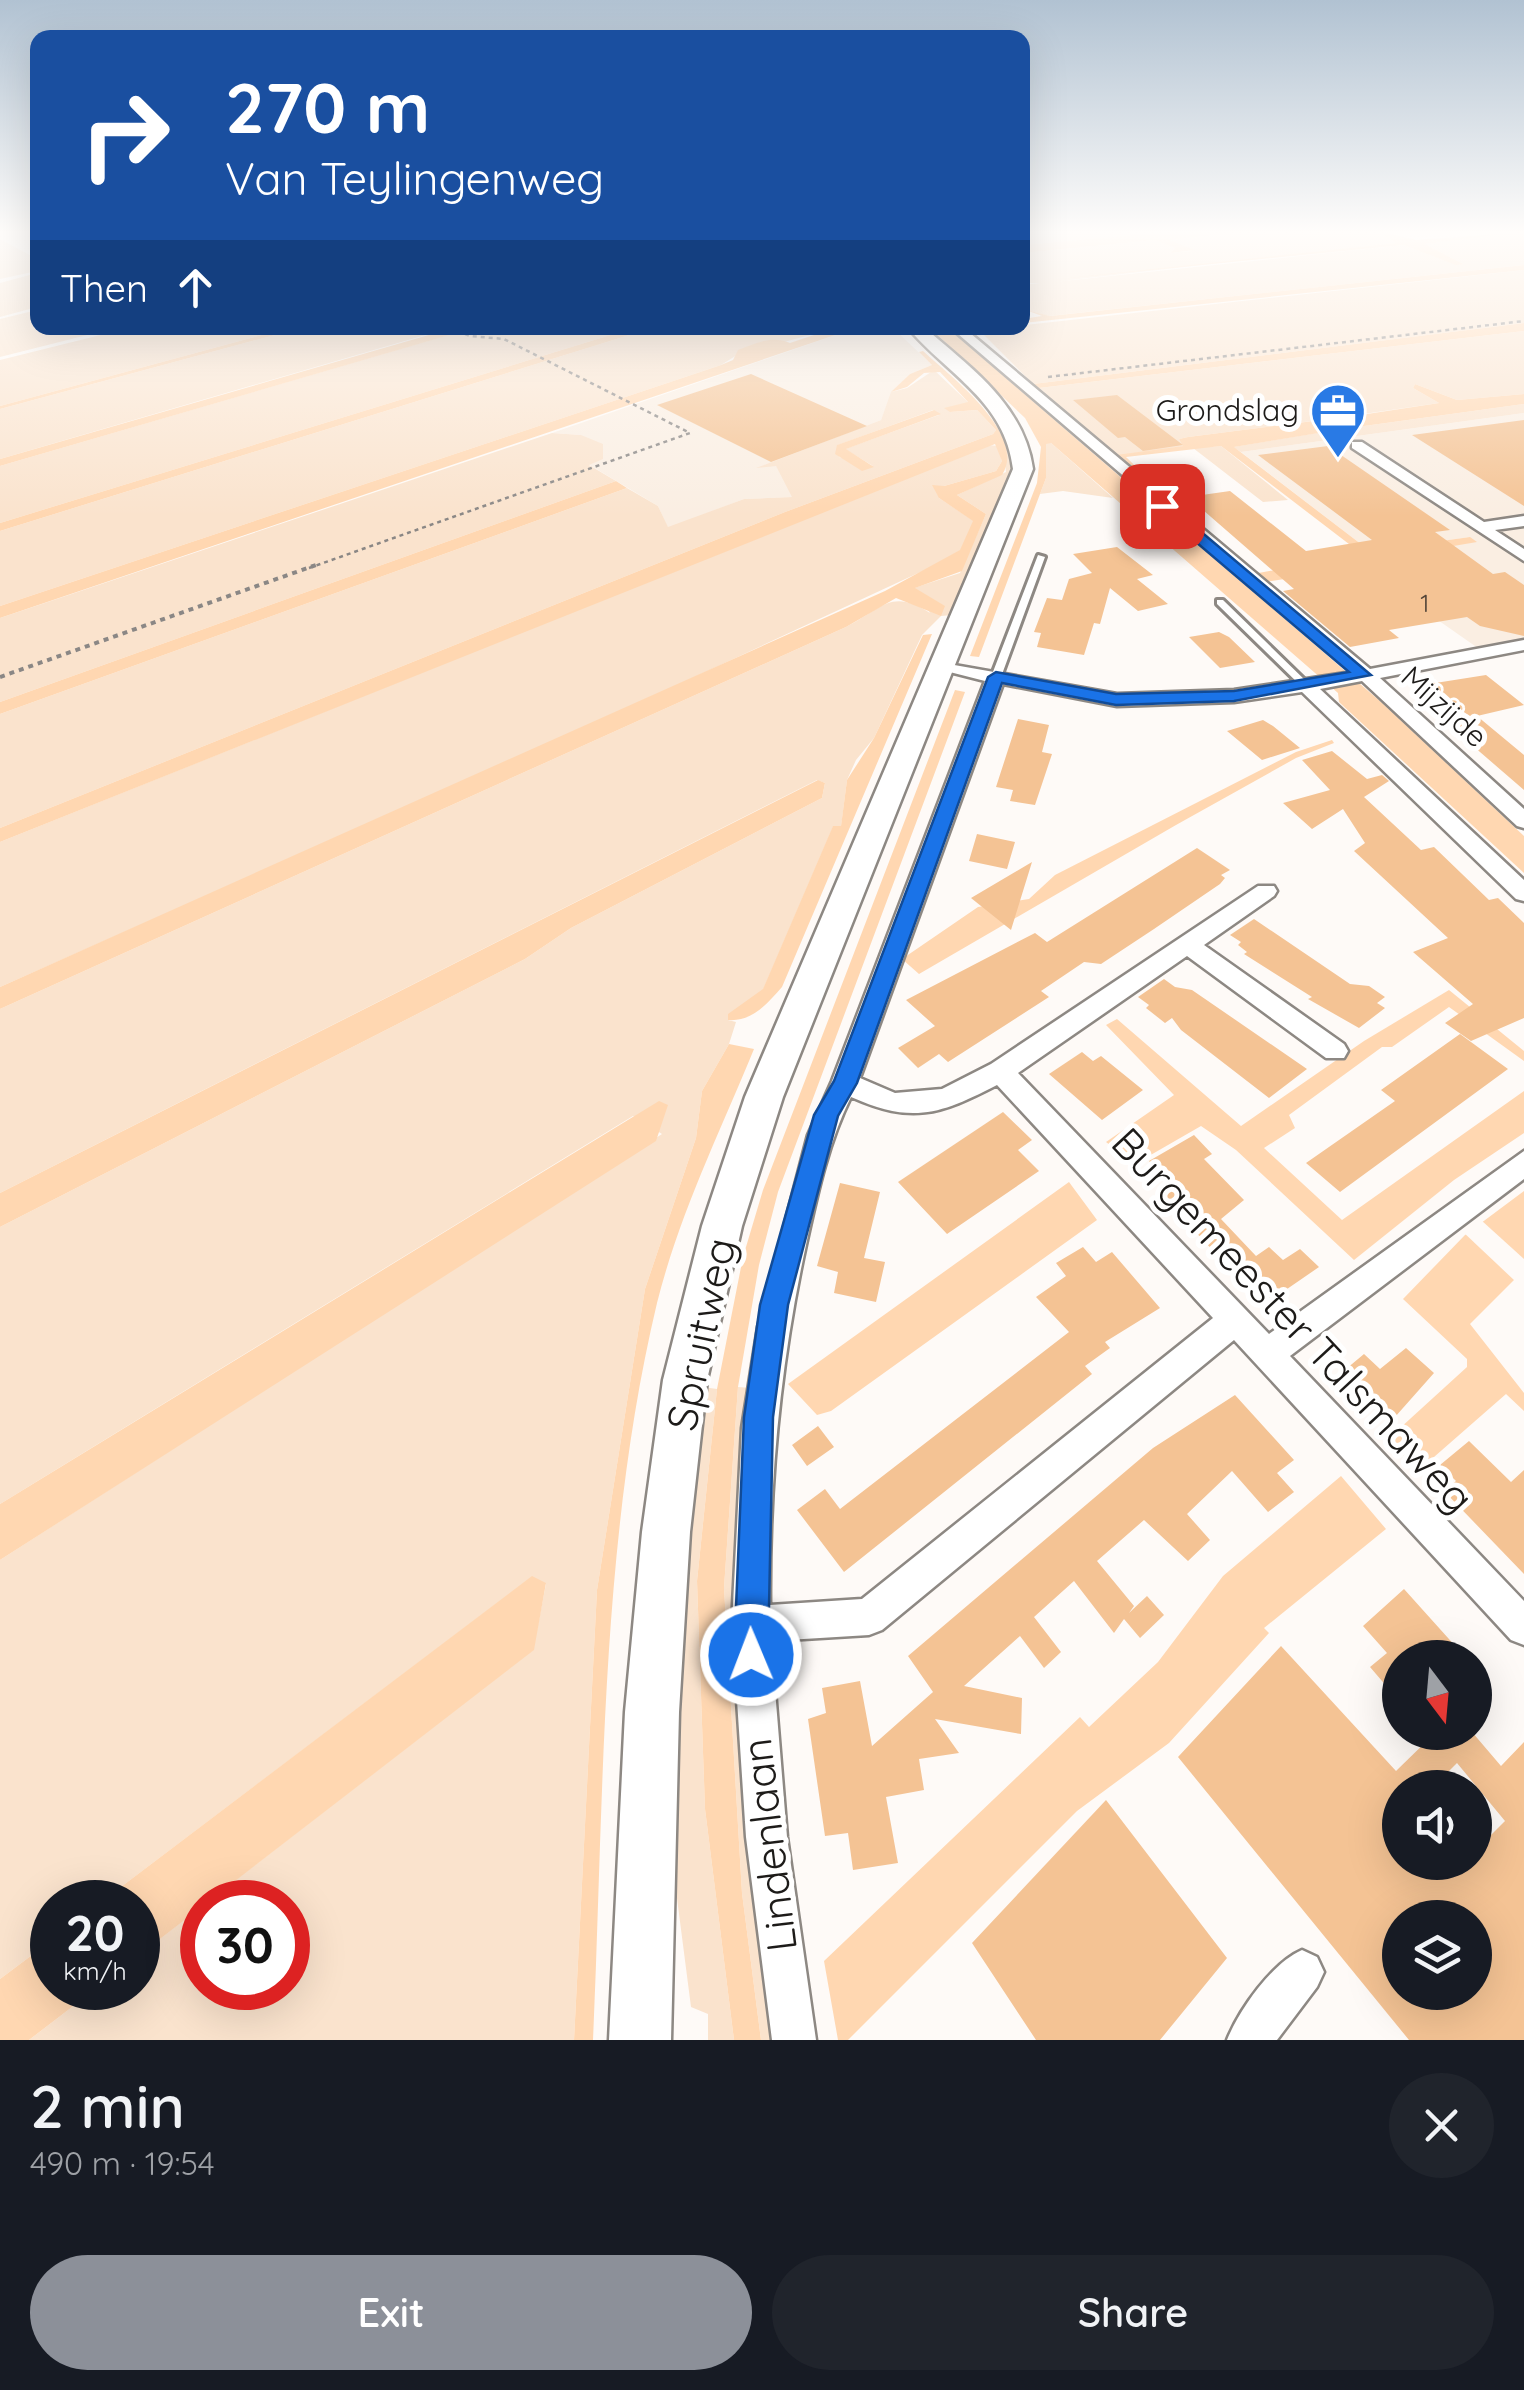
<!DOCTYPE html>
<meta charset="utf-8">
<style>
:root{--surface:#171b24;--page:#20242c;--text:#f1f3f6;--muted:#9ea1a6;--accent:#8c9099}
body{margin:0;font-family:Quicksand,sans-serif;background:var(--page);color:var(--text);height:100vh;display:flex;flex-direction:column;font-size:38px;white-space:nowrap}
*{box-sizing:border-box;margin:0}
p{font-size:32px;color:var(--muted)}
.icon{flex:none;width:55px;height:55px;fill:none;stroke:currentColor;stroke-width:2;stroke-linecap:round;stroke-linejoin:round}
.map{position:relative;height:2040px;overflow:hidden}
.details{display:flex;flex-direction:column;background:var(--surface);flex:1}
.details>*{flex:none}
.guide{position:absolute;left:30px;top:30px;width:1000px;height:305px;border-radius:20px;box-shadow:0 10px 40px #0002;background:#1a4fa0;color:#fff;overflow:hidden}
.needle{width:65px;rotate:164deg}
.tools{position:absolute;left:1382px;top:1640px;display:grid;gap:20px}
.tools a{display:grid;place-items:center;width:110px;height:110px;border-radius:50%;background:var(--surface);box-shadow:0 10px 40px #0002;font-size:50px}
.speed{position:absolute;left:30px;top:1880px;display:flex;gap:20px;font-size:50px;font-weight:700;text-align:center}
.speed>*{display:grid;place-content:center;width:130px;height:130px;border-radius:50%;background:var(--surface);box-shadow:0 10px 40px #0002;line-height:1}
.speed small{font-size:25px;font-weight:400}
.speed .limit{border:15px solid #d22;background:#fff;color:#111}
.pin{position:absolute;display:grid;place-items:center;width:85px;height:85px;color:#fff;margin:-42px;border-radius:20px;box-shadow:0 5px 15px #0006}
.me{position:absolute;width:110px;margin:-55px;rotate:359deg;stroke-linejoin:round;filter:drop-shadow(0 0 8px #0008)}
.turn{display:flex;align-items:center;gap:35px;height:210px;padding:0 30px;font-size:45px}
.turn .icon{width:130px;height:130px;stroke-width:2.5}
.turn b{display:block;font-size:70px;line-height:85px}
.then{display:flex;align-items:center;height:95px;padding:0 30px;background:#0003;gap:20px;font-size:38px}
.round{display:grid;place-items:center;flex:none;width:105px;height:105px;border-radius:52px;background:var(--page)}
.overview{display:flex;align-items:center;justify-content:space-between;height:170px;padding:0 30px}
h1{font-size:60px;font-weight:600;line-height:75px}
.button{display:flex;gap:20px;margin-top:auto;padding:20px 30px}
.button a{flex:1;height:115px;border-radius:60px;background:var(--accent);color:#fff;font-size:40px;font-weight:600;line-height:115px;text-align:center}
.button a+a{background:var(--page);color:var(--text)}
.map>svg:first-child{display:block}
</style>
<div class="map">
<svg width="1524" height="2040" viewBox="0 0 1524 2040">
<rect width="100%" height="100%" fill="#fefaf7"/>
<path fill="#faeee2" d="M856,328H893L932,365L910,374L892,392L881,420L762,466L776,465L793,497L744,499L668,528L658,506L588,464L581,435L552,433Z
M1524,413V645L1485,653L1362,567L1470,537L1370,551L1241,452Z"/>
<path fill="#fae3cd" fill-rule="evenodd" d="M1023,231H1176L1023,245Z
M1252,231H1379L1396,243L1053,282L1404,245L1461,263L1425,244L1524,232V265L1049,316L1023,309V285L1040,283H1023V253L1155,240L1176,248L1169,253L1192,251L1169,240Z
M0,239L37,259V271L0,279Z
M1524,270V323L1033,384L979,330Z
M37,273V307L0,317V283Z
M37,310L38,328H115L0,357V319Z
M129,328H287L0,406V360Z
M301,328H633L0,523V466L452,334L439,331L0,459V409Z
M652,328H835L737,355L721,365L0,606V531Z
M1524,331V394L1457,400L1415,384L1413,388L1439,403L1343,417L1357,427L1524,404V413L1241,452L1233,447L1335,430L1320,420L1188,437L1179,439L1185,446L1117,456L1163,498L1039,388Z
M934,370L969,403L950,412L977,410L996,430L993,434L785,512L0,828V714L627,488L658,506L668,527L744,499L792,497L776,466L756,468L881,420L891,392L907,388ZM933,410L939,415L845,449L873,466L839,457L838,445Z
M1001,430H1005L1012,465L1008,482L952,615L941,616L922,635L874,738L856,760L847,780L841,827H833L763,990L728,1020L736,1022L729,1044L702,1091L696,1138L645,1289L597,1590L574,2040H29L97,1988H138V1956L202,1906V1988H288V1902H207L533,1650L546,1584L532,1577L101,1902H52V1940L0,1979V1560L662,1134L633,1116L0,1504V1227L525,959L571,928L822,798L825,783L817,780L0,1193V1009L846,627C883,608 891,588 930,613L914,588L960,573L986,514L957,495L1006,472Z
M552,433L581,435L603,444V459L589,465L616,481L0,702V618Z
M1045,443H1051L1113,498L1063,491L1040,494L1046,478Z
M988,445L999,446L1002,461L996,471L944,486L939,498L974,521L961,550L929,568L574,733L0,987V842Z
M1221,446L1288,500L1263,502L1193,448Z
M703,1387L717,1389L697,1581L705,1809L734,2040H708V2014L691,2007L674,1875L683,1580Z
M738,1387L751,1388L778,2040H761L742,1893L724,1588Z"/>
<path fill="#ffd7b1" d="M1176,231H1252L1169,240L1195,250L1170,253L1175,248L1155,240L1023,253V245Z
M1379,231L1416,240L1524,232L1425,244L1463,264L1456,265L1404,245L1050,280L1396,243Z
M1524,265V270L1023,323V319L1042,316L1023,309L1050,316Z
M1524,323V331L1039,388L1033,384Z
M287,328H301L0,409V406Z
M633,328H652L0,531V523Z
M835,328H856L0,618V606L721,365L733,360L738,350C756,343 772,335 790,343Z
M930,328H948L1381,702L1524,836V873L1339,702L1338,693L1051,443L1046,444V478L979,657L970,656L1037,483L1041,447L1025,418Z
M446,330L453,334L0,466V459Z
M923,351C950,376 1028,434 1002,475L957,495L986,514L962,571L915,588L945,606L941,616L896,598L846,627L0,1009V987L885,591L960,550L973,521L939,498L932,485L944,486L996,471L1002,461L995,444L0,842V828L785,512L993,434L996,430L977,410L950,412L944,408L968,402L940,372L924,373L907,387L891,392L910,374L932,365L919,352Z
M1415,384L1457,400L1524,394V404L1357,427L1341,418L1439,403L1413,388Z
M934,410L941,414L846,449L874,467L862,471L835,454L837,445Z
M1321,420L1337,430L1234,447L1370,551L1470,537L1477,542L1412,553L1395,562L1265,582L1253,574L1362,554L1221,446L1126,457L1168,498L1116,455L1183,446L1179,439L1188,437Z
M616,481L627,488L0,714V702Z
M932,634L782,987C767,1004 752,1022 728,1020V1014L763,989L833,826H841L847,780L874,738L923,635Z
M955,690L965,692L778,1192L759,1265L738,1387L724,1588L742,1893L761,2040H734L705,1809L697,1581L717,1389L743,1257L763,1190Z
M1332,740L1334,743L1296,758L1176,825L919,974L902,959L978,907L1029,899L1055,875L1296,752Z
M818,780L825,783L822,798L571,928L525,959L0,1227V1193Z
M1449,990L1524,1051V1061L1449,1007L1392,1047H1382L1289,1115L1295,1128L1264,1148L1342,1220L1524,1091V1133L1454,1180L1354,1260L1236,1150L1201,1126L1135,1164L1106,1142L1174,1095L1106,1025L1117,1019L1241,1126L1364,1041Z
M729,1044L754,1049C720,1132 679,1215 657,1303C600,1542 604,1796 593,2040H574L597,1590L645,1289L696,1138L702,1091Z
M659,1101L668,1105L656,1141L0,1560V1504Z
M1069,1182L1097,1220L831,1411L817,1415L788,1384Z
M1524,1191V1270L1470,1324L1524,1393V1411L1506,1394L1418,1471L1388,1439L1467,1367V1359L1403,1299L1465,1235Z
M1341,1476L1386,1529L1264,1628L1269,1633L1169,1743L1077,1811L848,2040H838L824,1961L1080,1717L1089,1727L1158,1662L1223,1576Z
M532,1576L546,1583L534,1650L138,1956V1902H101Z
M52,1940V1988H97L29,2040H0V1979Z"/>
<path fill="#fefaf7" d="M1481,1220L1524,1259V1275L1515,1281L1462,1231Z"/>
<path fill="#f4c394" fill-rule="evenodd" d="M751,374L867,426L771,462L657,405Z
M1117,395L1183,445L1143,451L1125,437L1118,438L1073,400Z
M1524,420V506L1412,435Z
M1328,446L1450,530L1435,532L1493,574L1505,572L1524,585V636L1480,626L1467,617L1389,630L1399,638L1350,647L1283,591L1294,589L1188,497L1230,491L1306,551L1372,540L1258,455Z
M1117,547L1153,575L1137,579L1168,604L1138,611L1110,588L1100,624L1094,623L1084,655L1037,647L1041,633L1034,632L1047,598L1062,600L1069,579L1092,573L1073,554Z
M1219,632L1229,637L1255,662L1220,668L1189,637Z
M1486,675L1524,705L1477,716L1524,755V790L1458,733L1461,718L1469,716L1429,684Z
M1018,719L1049,725L1042,752L1052,754L1035,805L1010,801L1013,790L996,787Z
M1263,720L1273,726L1300,748L1262,760L1227,731Z
M1332,751L1367,779L1382,775L1389,781L1364,797L1421,850L1434,847L1489,900L1498,898L1524,923V1018L1471,1041L1445,1023L1473,1004L1413,952L1448,938L1354,851L1365,843L1343,809L1312,829L1283,803L1330,790L1302,760Z
M977,834L1015,842L1007,869L969,861Z
M1197,848L1230,870L1221,875L1225,878L1220,884L1154,929L1101,964L1084,962L1041,991L1049,997L948,1062L939,1054L918,1068L898,1048L935,1026L906,1000L1035,933L1047,942Z
M1032,862L1011,930L971,898Z
M1254,919L1350,984L1369,986L1385,997L1377,1003L1385,1008L1359,1028L1308,999L1312,997L1244,954L1247,952L1238,945L1241,942L1230,935Z
M1164,979L1175,987L1192,990L1307,1069L1269,1098L1181,1030L1172,1018L1165,1023L1146,1008L1149,1005L1138,997Z
M1460,1034L1508,1069L1340,1192L1306,1163L1395,1101L1381,1090Z
M1082,1052L1093,1061L1101,1056L1143,1090L1102,1120L1049,1074Z
M1003,1112L1032,1140L1018,1150L1039,1171L947,1234L898,1182Z
M1194,1135L1212,1154L1204,1159L1244,1200L1221,1219L1256,1256L1269,1247L1283,1260L1300,1249L1319,1267L1264,1305L1247,1288L1236,1289L1237,1276L1157,1191L1170,1183L1149,1161Z
M840,1183L880,1192L864,1258L885,1262L876,1302L834,1293L838,1272L817,1266Z
M1083,1247L1096,1262L1112,1252L1160,1308L1105,1342L1110,1348L1085,1366L1092,1374L844,1572L797,1510L825,1489L840,1509L1069,1332L1036,1297L1066,1276L1056,1263Z
M1406,1348L1434,1373L1395,1417L1380,1402L1368,1412L1334,1379L1364,1354L1380,1369Z
M1235,1395L1294,1460L1277,1473L1294,1492L1268,1512L1232,1471L1187,1514L1210,1540L1188,1561L1144,1520L1097,1561L1134,1606L1129,1613L1147,1596L1164,1615L1140,1638L1124,1619L1114,1633L1074,1581L1034,1617L1061,1652L1044,1668L1020,1636L964,1686L1022,1698L1021,1734L935,1719L959,1753L919,1759L924,1790L886,1797L898,1863L853,1870L848,1833L825,1836L808,1719L826,1713L822,1688L860,1681L872,1746L933,1692L908,1656L1153,1448Z
M818,1426L834,1447L807,1466L792,1445Z
M1469,1441L1511,1482L1524,1470V1574L1444,1491L1456,1481L1440,1465Z
M1404,1589L1466,1658H1400V1702L1370,1667L1387,1653L1363,1626Z
M1281,1646L1396,1771L1436,1732H1472L1501,1766L1524,1742V2040H1409L1178,1757ZM1457,1763L1505,1821L1475,1851V1862H1400V1788H1432ZM1400,1918H1475V1992H1400Z
M1106,1800L1227,1958L1160,2040H1036L972,1943Z"/>
<g fill="none" stroke-linecap="round" stroke-linejoin="round">
<g stroke="#8d8883" stroke-width="6">
<path id="service" d="M1038,555L1045,557L1001,677L999,679H993L991,677Z
M1217,600H1223L1309,684V688H1303L1217,604Z"/>
</g>
<g stroke="#8d8883" stroke-width="5">
<path id="minor" d="M951,328H964L1370,669L1524,640V650L1380,678L1524,809V828L1517,826L1362,681L1320,689L1524,880V901L1516,899L1302,692L1234,702L1117,706L1003,684L860,1078L895,1093L942,1089L991,1064L1258,886H1274L1277,891L1274,896L1204,945L1344,1044L1348,1051L1344,1058H1326L1187,956L1018,1073L1269,1334L1524,1151V1179L1290,1356L1524,1601V1645L1511,1640L1234,1340L882,1630L869,1635L771,1641L787,1837L816,2040H772L746,1837L732,1624L742,1428L758,1327L808,1135L832,1081L985,681L934,668L943,663L1117,694L1234,690L1352,672ZM997,1085L1213,1318L862,1599L770,1605C769,1482 780,1364 806,1245C817,1195 828,1143 851,1097C912,1124 939,1115 997,1085Z
M1352,442H1362L1484,522L1524,516V526L1495,530L1524,549V561L1352,448Z
M1302,1950L1317,1957L1324,1972L1317,1987L1277,2040H1227C1239,2010 1272,1963 1302,1950Z"/>
</g>
<g stroke="#8d8883" stroke-width="5">
<path id="secondary" d="M908,328H925C971,368 1024,405 1033,469L783,1097L742,1226L707,1380L690,1532L679,1712L671,2040H609L625,1712L642,1532L663,1380L702,1226L745,1097L1013,469C1005,401 948,375 908,328Z"/>
</g>
<path stroke="#8a8785" stroke-width="2.5" stroke-dasharray="4 4" stroke-linecap="butt" d="M1048,377L1524,321
M309,568L690,433L504,339L470,336L450,328"/>
<path stroke="#8a8785" stroke-width="4" stroke-dasharray="5 5" stroke-linecap="butt" d="M0,677L316,565"/>
<use href="#service" fill="#fff" fill-rule="evenodd"/>
<use href="#minor" fill="#fff" fill-rule="evenodd"/>
<use href="#secondary" fill="#fff" fill-rule="evenodd"/>
</g>
<linearGradient id="sky" x2="0" y2="1"><stop stop-color="#b1c2d2"/><stop offset="0.45" stop-color="#fffdfb"/><stop offset="1" stop-color="#fffdfb" stop-opacity="0"/></linearGradient>
<rect width="1524" height="516" fill="url(#sky)"/>
<path fill="#1a73e8" stroke="#114b97" stroke-width="2.5" d="M1157,503H1167L1371,675L1234,701L1116,705L1002,683L857,1083L838,1116L788,1305L773,1417L768,1655L763,1667L751,1672L739,1667L734,1655L744,1417L760,1305L814,1115L834,1081L988,677L996,672L1116,694L1234,691L1349,672L1157,509Z"/>
<defs>
<g id="office-pin" transform="scale(2.875)"><path d="M0 17L-7.5 6A9.5 9.5 0 1 1 7.5 6Z" fill="#297ae5" stroke="#fff"/><path d="M-6-3h4V-5.5h4V-3h4V5H-6ZM-1-4.5V-3h2v-1.5ZM-6 0V1H6V0Z" fill="#fff"/></g>
</defs>
<g fill-rule="evenodd">
<use href="#office-pin" x="1338" y="411"/>
</g>
<g text-anchor="middle" stroke-width="10" stroke-linejoin="round" paint-order="stroke">
<g font-size="25" fill="#534538">
<text x="1425" y="612">1</text>
</g>
<g font-size="30" fill="#1d1b19" stroke="#fff" text-anchor="end">
<text x="1299" y="421">Grondslag</text>
</g>
<g font-size="30" fill="#1d1b19" stroke="#fff">
<text transform="translate(1444 707) rotate(42)" y="10">Mijzijde</text>
</g>
<g font-size="42" fill="#1d1b19" stroke="#fff">
<text transform="translate(1293 1320) rotate(47)" y="15">Burgemeester Talsmaweg</text>
<text transform="translate(701 1334) rotate(-78)" y="15">Spruitweg</text>
<text transform="translate(769 1845) rotate(-97)" y="15">Lindenlaan</text>
</g>
</g>
</svg>
<div class="tools">
<a><svg class="needle" viewBox="-14 -14 28 28"><path d="M0-13l5 13h-10z" fill="#e53935"/><path d="M0 13l5-13h-10z" fill="#9ea1a6"/></svg></a>
<a><svg class="icon" aria-label="sound" viewBox="0 0 24 24"><path d="M4 9h4l5-4v14l-5-4H4zM17 9q2 3 0 6"/></svg></a>
<a><svg class="icon" aria-label="layers" viewBox="0 0 24 24"><path d="M12 4l9 5-9 5-9-5zM3 14l9 5 9-5"/></svg></a>
</div>
<div class="speed"><div>20<small>km/h</small></div><div class="limit">30</div></div>
<div class="pin" style="left:1162px;top:506px;background:#d93025"><svg class="icon" aria-label="arrive" viewBox="0 0 24 24"><path d="M6 21V4h12l-3 4 3 4H6"/></svg></div>
<svg class="me" style="left:751px;top:1655px" viewBox="-20 -20 40 40"><circle r="17" fill="#1a73e8" stroke="#fff" stroke-width="3"/><path d="M0-11L8 9 0 5-8 9z" fill="#fff"/></svg>
<div class="guide">
<div class="turn"><svg class="icon" aria-label="right" viewBox="0 0 24 24"><path d="M7 20v-9h11M14 6l5 5-5 5"/></svg><div><b>270 m</b>Van Teylingenweg</div></div>
<div class="then">Then<svg class="icon" aria-label="ahead" viewBox="0 0 24 24"><path d="M12 20V5M6 11l6-6 6 6"/></svg></div>
</div>
</div>
<section class="details">
<div class="overview"><div><h1>2 min</h1><p>490 m · 19:54</p></div><a class="round"><svg class="icon" aria-label="close" viewBox="0 0 24 24"><path d="M6 6l12 12M18 6L6 18"/></svg></a></div>
<div class="button"><a>Exit</a><a>Share</a></div>
</section>
